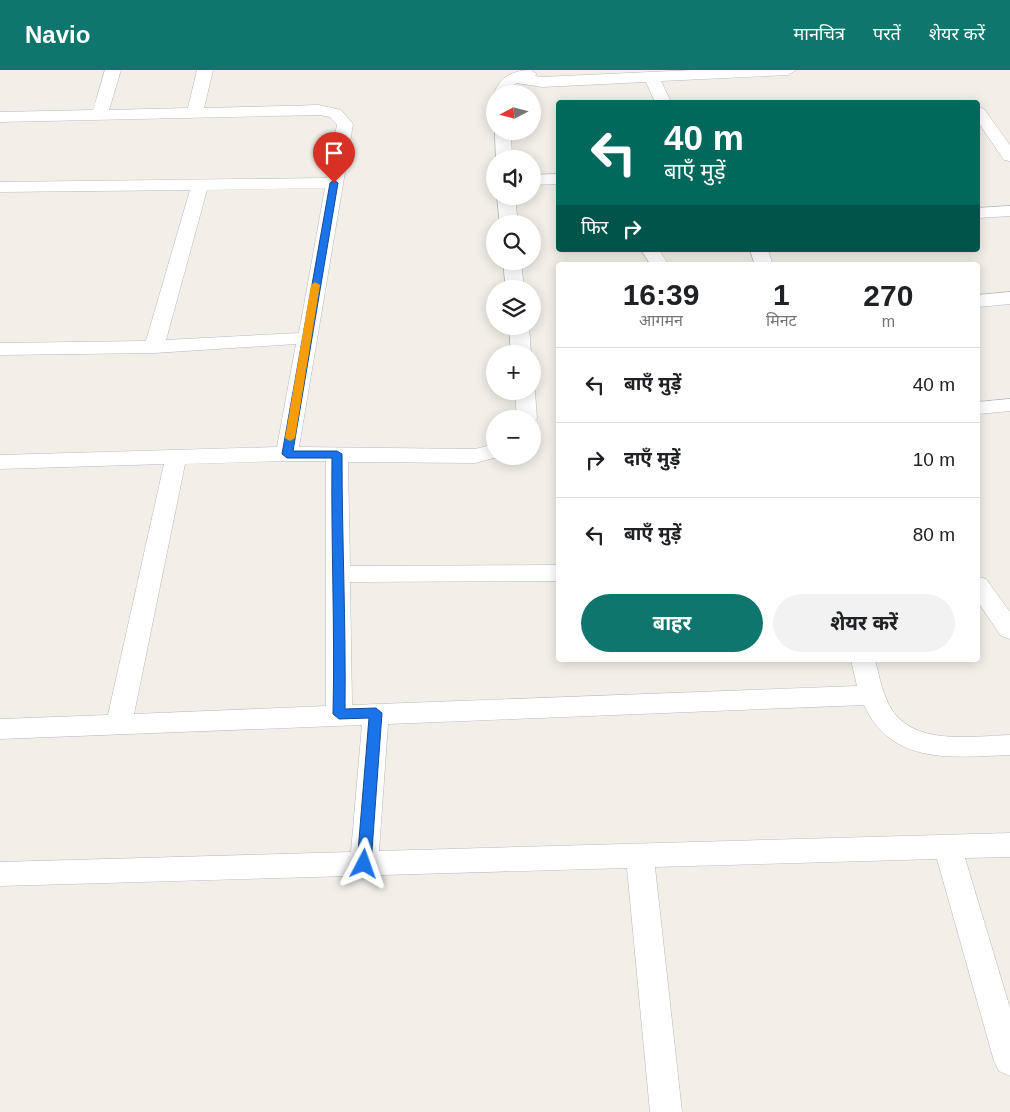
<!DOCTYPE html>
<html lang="hi">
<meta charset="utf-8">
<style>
:root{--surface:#fff;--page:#f2f2f2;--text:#202124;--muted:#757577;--line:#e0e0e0;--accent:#0f766e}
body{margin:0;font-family:Helvetica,"Noto Sans Devanagari",sans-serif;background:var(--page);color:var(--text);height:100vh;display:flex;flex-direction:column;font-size:19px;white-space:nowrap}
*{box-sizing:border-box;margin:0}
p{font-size:16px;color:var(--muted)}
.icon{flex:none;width:28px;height:28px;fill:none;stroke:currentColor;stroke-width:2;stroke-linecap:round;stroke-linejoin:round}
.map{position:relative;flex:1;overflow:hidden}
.drawer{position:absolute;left:556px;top:192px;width:424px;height:400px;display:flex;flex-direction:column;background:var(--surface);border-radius:5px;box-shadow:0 2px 12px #0003}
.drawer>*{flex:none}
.top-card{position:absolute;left:556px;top:30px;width:424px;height:152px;border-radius:5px;box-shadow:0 2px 12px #0003;background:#00695c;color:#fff;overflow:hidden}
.needle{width:32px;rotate:263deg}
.tools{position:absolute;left:486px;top:15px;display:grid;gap:10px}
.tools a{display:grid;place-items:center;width:55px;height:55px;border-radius:50%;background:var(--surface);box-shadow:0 2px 12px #0003;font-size:25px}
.pin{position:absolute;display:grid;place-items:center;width:42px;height:42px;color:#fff;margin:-51px -21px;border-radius:50% 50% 50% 0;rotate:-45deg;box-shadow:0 0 5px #0007}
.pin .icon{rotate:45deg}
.me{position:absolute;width:55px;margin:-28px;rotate:4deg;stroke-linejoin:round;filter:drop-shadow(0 0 4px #0008)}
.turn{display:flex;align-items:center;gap:18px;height:105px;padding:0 25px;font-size:22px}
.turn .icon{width:65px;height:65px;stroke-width:2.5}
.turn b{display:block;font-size:35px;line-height:42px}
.then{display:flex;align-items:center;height:48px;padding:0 25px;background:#0003;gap:10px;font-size:19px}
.eta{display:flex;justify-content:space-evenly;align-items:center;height:85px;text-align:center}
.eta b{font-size:30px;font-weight:700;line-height:35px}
.action{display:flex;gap:10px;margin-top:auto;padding:10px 25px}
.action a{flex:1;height:58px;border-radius:30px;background:var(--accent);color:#fff;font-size:20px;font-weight:700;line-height:58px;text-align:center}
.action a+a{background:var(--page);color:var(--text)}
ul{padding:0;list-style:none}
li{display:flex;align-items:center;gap:15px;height:75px;padding:0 25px;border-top:1px solid var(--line)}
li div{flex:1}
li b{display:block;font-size:19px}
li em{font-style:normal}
header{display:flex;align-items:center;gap:30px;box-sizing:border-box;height:70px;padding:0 25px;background:var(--accent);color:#fff}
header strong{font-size:24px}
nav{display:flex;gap:28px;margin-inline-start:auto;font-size:18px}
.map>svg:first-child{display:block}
</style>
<header>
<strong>Navio</strong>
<nav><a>मानचित्र</a><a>परतें</a><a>शेयर करें</a></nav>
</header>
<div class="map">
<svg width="1010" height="1042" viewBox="0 0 1010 1042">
<rect width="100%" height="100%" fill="#f1efe8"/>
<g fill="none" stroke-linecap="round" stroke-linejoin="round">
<g stroke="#b5b8bc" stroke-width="1">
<path id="street" d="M105,0H121L109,40L188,38L197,0H213L204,38L319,35L341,40L353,54L299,377L475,379L495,374V386H501L475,393L348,392L350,496L559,495V511L350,512L352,635L857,616L851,590H875C879,605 882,621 889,635C911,677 971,666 1010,665V685C953,687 892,696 864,635L388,654L379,781L1010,763V787L965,788L1010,938V1006L999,1001L994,991L937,789L655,797L682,1042H650L627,798L0,816V792L351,782L362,655L0,669V649L108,645L164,394L0,399V385L277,377L296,274L154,283L0,285V273L146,271L190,120L0,122V112L327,108L337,55L330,47L319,45L0,52V42L93,40ZM325,118L299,263L166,270L207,120ZM287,391H326V636L134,644L185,394Z
M531,0L537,4L535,6L542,7L694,0H796L788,5L661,11L671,32H655L646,12L542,17L517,13L512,16L510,24H494C499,7 514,0 531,0Z
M978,37L984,39L1010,75V91L1004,90L978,52Z
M495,61H511L512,89H496Z
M559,104V114L532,115V105Z
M497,126H515L518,154H500Z
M1010,136V146L978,148V138Z
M641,180H659L669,195H651Z
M750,180H768L773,195H755Z
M503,191H521L524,219H506Z
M1010,222V234L978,237V225Z
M509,256H529L531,284H511Z
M532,317L535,321L537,349L532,354V349H517L515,321H532Z
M1010,329V341L978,344V332Z
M978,507L986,509L1010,542V569L1001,566L978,532Z"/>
</g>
<use href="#street" fill="#fff" fill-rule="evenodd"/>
</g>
<path fill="#1a73e8" stroke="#114b97" d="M334,110L338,113L293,381H337L342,384C342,470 346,554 345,639L376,638L382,643L371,794L369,798H359L357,794L369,648L339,649L333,644C335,559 331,473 332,388H287L282,384L330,113Z"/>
<path fill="#f59e0b" d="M315,212L320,215L295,368L290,371L285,368L311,215Z"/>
</svg>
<div class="tools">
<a><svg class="needle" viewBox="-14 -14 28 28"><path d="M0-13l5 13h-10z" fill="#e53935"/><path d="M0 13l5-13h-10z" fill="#757577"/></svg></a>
<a><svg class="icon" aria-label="sound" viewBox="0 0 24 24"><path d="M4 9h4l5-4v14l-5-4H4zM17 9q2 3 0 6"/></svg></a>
<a><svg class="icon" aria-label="search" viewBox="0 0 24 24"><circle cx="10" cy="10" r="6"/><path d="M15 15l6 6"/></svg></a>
<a><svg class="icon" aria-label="layers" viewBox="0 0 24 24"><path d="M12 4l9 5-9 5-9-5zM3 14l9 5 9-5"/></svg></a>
<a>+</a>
<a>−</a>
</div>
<div class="pin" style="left:334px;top:113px;background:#d93025"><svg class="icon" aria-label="arrive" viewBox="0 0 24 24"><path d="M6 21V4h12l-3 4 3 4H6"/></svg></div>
<svg class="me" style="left:364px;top:794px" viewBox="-20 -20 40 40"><path d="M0-17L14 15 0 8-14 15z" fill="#1a73e8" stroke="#fff" stroke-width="4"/></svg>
<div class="top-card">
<div class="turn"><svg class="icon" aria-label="left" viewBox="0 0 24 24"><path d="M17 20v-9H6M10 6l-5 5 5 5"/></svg><div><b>40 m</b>बाएँ मुड़ें</div></div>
<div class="then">फिर<svg class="icon" aria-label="right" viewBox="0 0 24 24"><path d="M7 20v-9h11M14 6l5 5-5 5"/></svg></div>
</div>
<section class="drawer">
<div class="eta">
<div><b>16:39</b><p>आगमन</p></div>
<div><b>1</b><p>मिनट</p></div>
<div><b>270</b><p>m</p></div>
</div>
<ul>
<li><svg class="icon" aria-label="left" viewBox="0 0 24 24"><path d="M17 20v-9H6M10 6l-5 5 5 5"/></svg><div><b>बाएँ मुड़ें</b></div><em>40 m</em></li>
<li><svg class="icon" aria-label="right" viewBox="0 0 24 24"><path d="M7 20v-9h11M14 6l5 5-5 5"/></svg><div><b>दाएँ मुड़ें</b></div><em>10 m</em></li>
<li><svg class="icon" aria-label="left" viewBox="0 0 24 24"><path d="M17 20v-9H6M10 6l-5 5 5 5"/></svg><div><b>बाएँ मुड़ें</b></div><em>80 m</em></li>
</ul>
<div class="action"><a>बाहर</a><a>शेयर करें</a></div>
</section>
</div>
